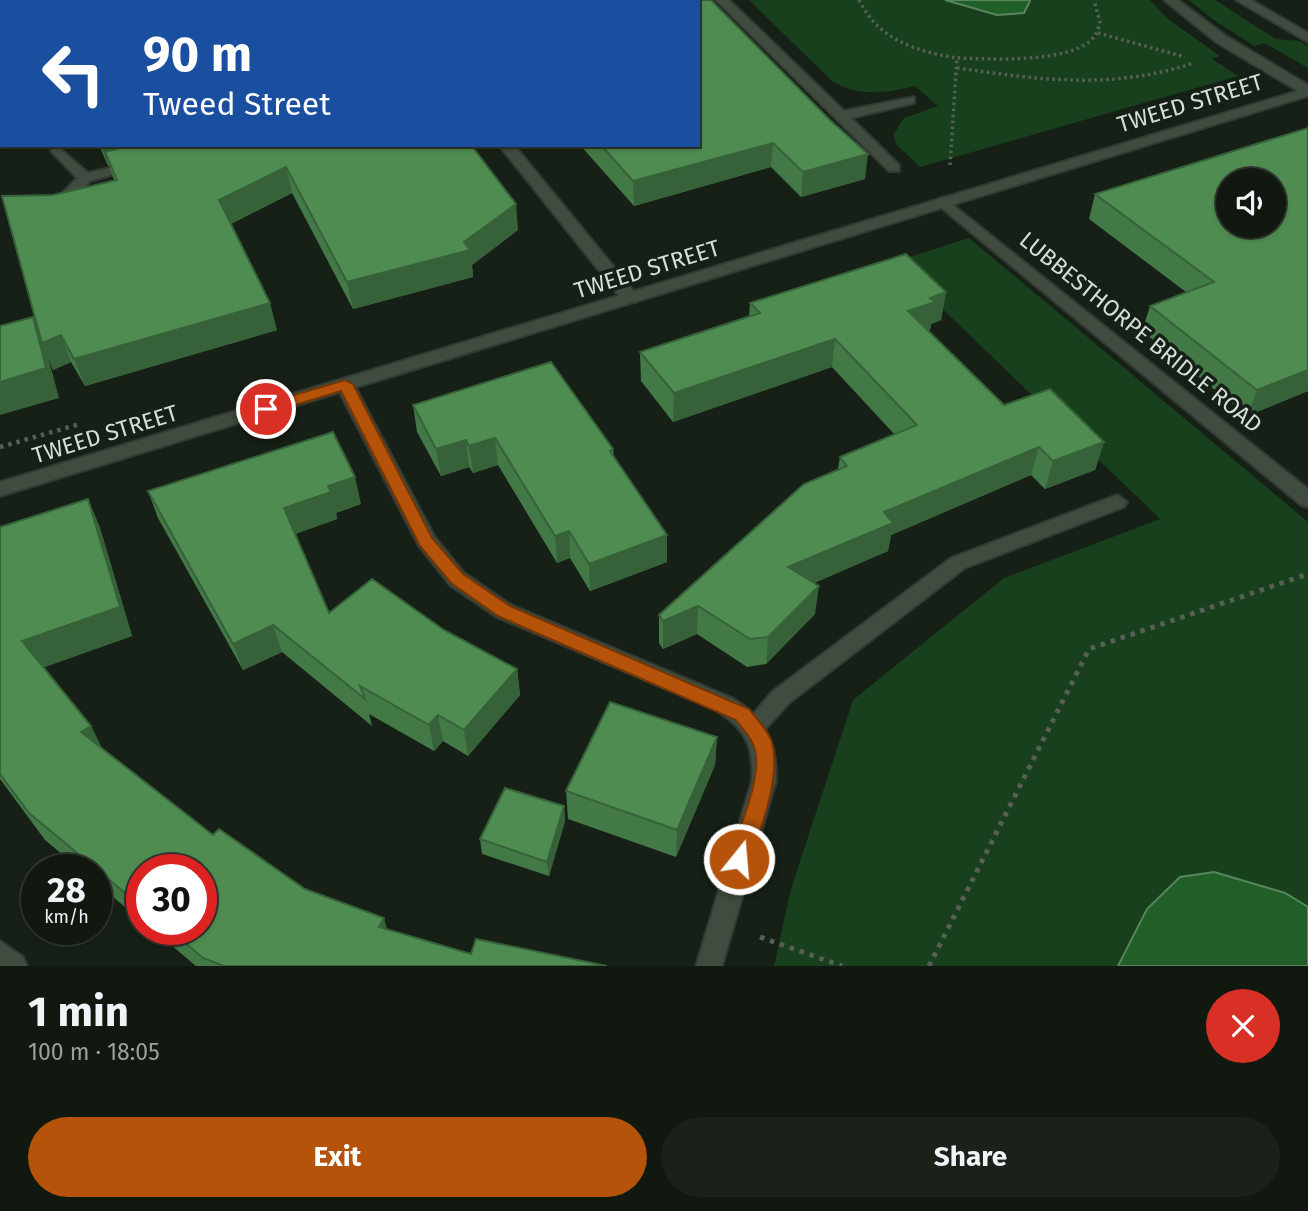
<!DOCTYPE html>
<meta charset="utf-8">
<style>
:root{--surface:#101810;--page:#192119;--text:#f1f3f6;--muted:#9ca09f;--line:#303730;--accent:#b45309}
body{margin:0;font-family:"Fira Sans",sans-serif;background:var(--page);color:var(--text);height:100vh;display:flex;flex-direction:column;font-size:26px;white-space:nowrap}
*{box-sizing:border-box;margin:0}
p{font-size:23px;color:var(--muted)}
.icon{flex:none;width:38px;height:38px;fill:none;stroke:currentColor;stroke-width:2;stroke-linecap:round;stroke-linejoin:round}
.map{position:relative;height:966px;overflow:hidden}
.sheet{display:flex;flex-direction:column;background:var(--surface);flex:1}
.sheet>*{flex:none}
.hud{position:absolute;left:0px;top:0px;width:700px;height:147px;box-shadow:0 2px 5px #0004,0 0 0 2px var(--line);background:#1a4fa0;color:#fff;overflow:hidden}
.controls{position:absolute;left:1216px;top:168px;display:grid;gap:14px}
.controls a{display:grid;place-items:center;width:70px;height:70px;border-radius:50%;background:var(--surface);box-shadow:0 2px 5px #0004,0 0 0 2px var(--line);font-size:35px}
.speed{position:absolute;left:21px;top:854px;display:flex;gap:14px;font-size:35px;font-weight:700;text-align:center}
.speed>*{display:grid;place-content:center;width:91px;height:91px;border-radius:50%;background:var(--surface);box-shadow:0 2px 5px #0004,0 0 0 2px var(--line);line-height:1}
.speed small{font-size:18px;font-weight:400}
.speed .limit{border:10px solid #d22;background:#fff;color:#111}
.pin{position:absolute;display:grid;place-items:center;width:60px;height:60px;color:#fff;margin:-30px;border:4px solid #fff;border-radius:50%;box-shadow:0 2px 7px #0007}
.me{position:absolute;width:77px;margin:-38px;rotate:17deg;stroke-linejoin:round;filter:drop-shadow(0 0 5px #0008)}
.turn{display:flex;align-items:center;gap:24px;height:147px;padding:0 28px;font-size:32px}
.turn .icon{width:91px;height:91px;stroke-width:2.5}
.turn b{display:block;font-size:49px;line-height:60px}
.round{display:grid;place-items:center;flex:none;width:74px;height:74px;border-radius:37px;background:var(--page)}
.headline{display:flex;align-items:center;justify-content:space-between;height:119px;padding:0 28px}
h1{font-size:42px;font-weight:700;line-height:52px}
.cta{display:flex;gap:14px;margin-top:auto;padding:14px 28px}
.cta a{flex:1;height:80px;border-radius:42px;background:var(--accent);color:#fff;font-size:28px;font-weight:700;line-height:80px;text-align:center}
.cta a+a{background:var(--page);color:var(--text)}
.map>svg:first-child{display:block}
</style>
<div class="map">
<svg width="1308" height="966" viewBox="0 0 1308 966">
<rect width="100%" height="100%" fill="#162016"/>
<path fill="#18401c" d="M749,0H1150L1168,19L1220,56L1212,59L1238,76L920,167L897,145L893,135L904,118L938,106L915,86C886,93 860,97 833,82Z
M1189,0H1215L1276,39L1299,41L1308,46V68L1265,43L1254,46L1211,18Z
M969,238L1308,522V966H774L791,889L853,700L1004,578L1160,519L894,262Z"/>
<path fill="#205f27" stroke="#57855c" stroke-width="2" d="M945,0H1030V1L1024,13L997,15Z
M1214,872L1285,893L1308,907V966H1118L1147,909L1180,877Z"/>
<g fill="none" stroke-linecap="round" stroke-linejoin="round">
<g stroke="#323932" stroke-width="4">
<path id="service" d="M1236,0H1251L1308,33V42Z
M1117,495L1127,502L1124,507L965,568L789,703L762,733L754,735L746,733L743,726L773,691L951,558Z"/>
</g>
<g stroke="#323932" stroke-width="4">
<path id="minor" d="M29,0H41L28,2Z
M421,0H433V2H421Z
M716,0H729L844,111L914,97V103L851,118L899,165V171H889Z
M499,145H514L636,294L638,298L636,302H624Z
M58,147L88,173L135,162L142,166L90,181L64,208L59,210L51,205L77,178L51,151Z
M943,197L1308,489V507L1301,505L938,205V199Z
M345,379L354,385L434,536L464,573L511,605L732,698C765,718 777,742 776,781L722,966H696L752,781C754,746 746,729 716,710L497,617L450,585L419,546L336,385Z
M0,941L23,957L27,966H0Z"/>
</g>
<g stroke="#323932" stroke-width="4">
<path id="tertiary" d="M1164,0H1178L1226,36L1308,85V96L0,496V482L1298,91L1216,42Z"/>
</g>
<path stroke="#576057" stroke-width="3.5" stroke-dasharray="2.5 3.5" stroke-linecap="butt" d="M859,0C879,40 915,51 957,58
M1098,33L1185,57
M957,68C1042,80 1111,90 1194,63
M950,165L957,58C989,59 1072,64 1094,37C1097,33 1099,26 1100,22L1094,0"/>
<path stroke="#576057" stroke-width="4.5" stroke-dasharray="3.5 5" stroke-linecap="butt" d="M0,447L80,424"/>
<path stroke="#576057" stroke-width="5" stroke-dasharray="4.5 6" stroke-linecap="butt" d="M760,937L842,966
M929,966L1089,649L1308,574"/>
<use href="#service" fill="#404c40" fill-rule="evenodd"/>
<use href="#minor" fill="#404c40" fill-rule="evenodd"/>
<use href="#tertiary" fill="#404c40" fill-rule="evenodd"/>
</g>
<path fill="#437847" d="M447,0H711L865,179L801,197L771,167L634,206L580,145H698V2H449Z
M1308,128V391L1247,416L1142,331L1150,306L1186,292L1089,219L1095,194Z
M99,145H471L518,230L472,265L473,277L353,309L292,193L231,224L277,330L85,386L71,362L53,370L47,354L59,398L40,334L53,195L114,180L109,165L108,166Z
M946,292L941,320L931,324L930,330L928,331L1004,405L1104,442L1095,470L1045,489L1031,475L891,535L888,551L814,583L815,614L766,664L747,667L697,634L663,649L659,643V615L838,469L840,457L895,435L832,367L673,422L641,381L640,352L749,317L750,303Z
M413,405L613,449L614,457L667,562L590,591L570,558L557,563L498,465L473,473L469,467L441,476L417,432Z
M148,491L361,504L336,513L337,519L295,534L329,613L444,630L517,669L520,695L468,756L443,741L434,751L369,714L372,726L282,652L243,670L158,518Z
M88,499L100,528L132,636L43,667L91,726L102,749L213,835L305,889L387,929L471,954L607,966H196L152,929H201L142,870V921L96,883V870H81L45,840L0,779V527Z
M717,737L715,765L676,857L568,819L566,791Z
M564,806L565,821L549,876L482,854L480,839Z"/>
<path fill="#376239" d="M773,143L771,167L634,206L633,181Z
M101,145H196L105,152L109,165L108,166Z
M868,154L865,179L801,197L803,172Z
M286,167L292,193L226,226L219,200Z
M516,204L518,230L472,265L473,277L353,309L347,282L464,242Z
M946,292L941,320L931,324L930,330L904,339L908,311L930,298Z
M270,303L277,330L85,386L74,359Z
M33,317L43,342L61,335L71,362L53,370L47,354L59,398L0,415V382Z
M835,339L832,367L673,422L674,393Z
M1308,370V391L1247,416L1257,390Z
M495,438L498,465L473,473L469,446Z
M466,440L469,467L441,476L436,449Z
M1104,442L1095,470L1045,489L1053,461Z
M1039,447L1031,475L891,535L888,551L786,595L788,567L884,512Z
M355,477L361,504L336,513L337,519L292,535L284,508L328,486Z
M88,499L100,528L132,636L37,670L22,641Z
M569,531L570,558L557,563L555,536Z
M667,535V562L590,591L589,564Z
M819,586L815,614L766,664L768,637Z
M698,606L697,634L663,649V621Z
M273,625L282,652L243,670L233,644Z
M517,669L520,695L468,756L464,730Z
M438,715L443,741L434,751L429,725Z
M91,726L105,754L81,732Z
M717,737L715,765L676,857L677,830Z
M564,806L565,821L549,876L547,862Z
M384,918L391,944L379,927Z"/>
<path fill="#4e8c52" stroke="#376239" stroke-width="2" fill-rule="evenodd" d="M50,0H360L361,2H48Z
M464,0H711L830,120L868,154L803,172L773,143L633,181L601,145H698V2H466Z
M1308,128V370L1257,390L1150,306L1214,282L1095,194ZM1228,180H1274V226H1228Z
M131,145H471L516,204L464,242L470,250L347,282L286,167L219,200L270,303L74,359L61,335L42,343L2,196L53,195L117,180L105,152Z
M906,254L946,292L930,298L935,302L908,311L1004,405L1050,389L1104,442L1053,461L1039,447L884,512L893,523L788,567L819,586L768,637L750,639L698,606L663,621L659,615L804,484L847,466L840,457L917,425L835,339L674,393L640,352L760,313L750,303Z
M33,317L46,368L0,382V326Z
M551,362L613,449L610,451L667,535L589,564L569,531L555,536L495,438L469,446L466,440L436,449L413,405Z
M333,432L355,477L328,486L331,492L284,508L329,613L372,579L444,630L517,669L464,730L438,715L429,725L360,686L365,699L273,625L233,644L148,491Z
M88,499L120,607L22,641L91,726L81,732L213,835L219,829L305,889L384,918L379,927L471,954L476,939L607,966H224L203,958L169,929H201V870H142V907L29,813L0,774V527Z
M610,702L717,737L677,830L566,791Z
M505,788L564,806L547,862L480,839Z"/>
<path fill="#b45309" stroke="#753606" stroke-width="2" d="M345,380L353,384L432,538L463,574L510,606L749,709C756,718 767,729 771,740C783,773 760,834 746,866L739,868L731,866L729,859C738,830 767,770 752,742C748,734 741,727 736,720L498,616L451,583L420,546L341,391L266,414L258,409L260,405Z"/>
<g text-anchor="middle" stroke-width="7" stroke-linejoin="round" paint-order="stroke">
<g font-size="23" fill="#d7ded7" stroke="#162016">
<text transform="translate(1190 103) rotate(-17)" y="8">TWEED STREET</text>
<text transform="translate(647 269) rotate(-17)" y="8">TWEED STREET</text>
<text transform="translate(1141 332) rotate(39)" y="8">LUBBESTHORPE BRIDLE ROAD</text>
<text transform="translate(105 434) rotate(-17)" y="8">TWEED STREET</text>
</g>
</g>
</svg>
<div class="controls">
<a><svg class="icon" aria-label="sound" viewBox="0 0 24 24"><path d="M4 9h4l5-4v14l-5-4H4zM17 9q2 3 0 6"/></svg></a>
</div>
<div class="speed"><div>28<small>km/h</small></div><div class="limit">30</div></div>
<div class="pin" style="left:266px;top:409px;background:#d93025"><svg class="icon" aria-label="arrive" viewBox="0 0 24 24"><path d="M6 21V4h12l-3 4 3 4H6"/></svg></div>
<svg class="me" style="left:739px;top:859px" viewBox="-20 -20 40 40"><circle r="17" fill="#b45309" stroke="#fff" stroke-width="3"/><path d="M0-11L8 9 0 5-8 9z" fill="#fff"/></svg>
<div class="hud">
<div class="turn"><svg class="icon" aria-label="left" viewBox="0 0 24 24"><path d="M17 20v-9H6M10 6l-5 5 5 5"/></svg><div><b>90 m</b>Tweed Street</div></div>
</div>
</div>
<section class="sheet">
<div class="headline"><div><h1>1 min</h1><p>100 m · 18:05</p></div><a class="round" style="background:#d93025;color:#fff"><svg class="icon" aria-label="close" viewBox="0 0 24 24"><path d="M6 6l12 12M18 6L6 18"/></svg></a></div>
<div class="cta"><a>Exit</a><a>Share</a></div>
</section>
